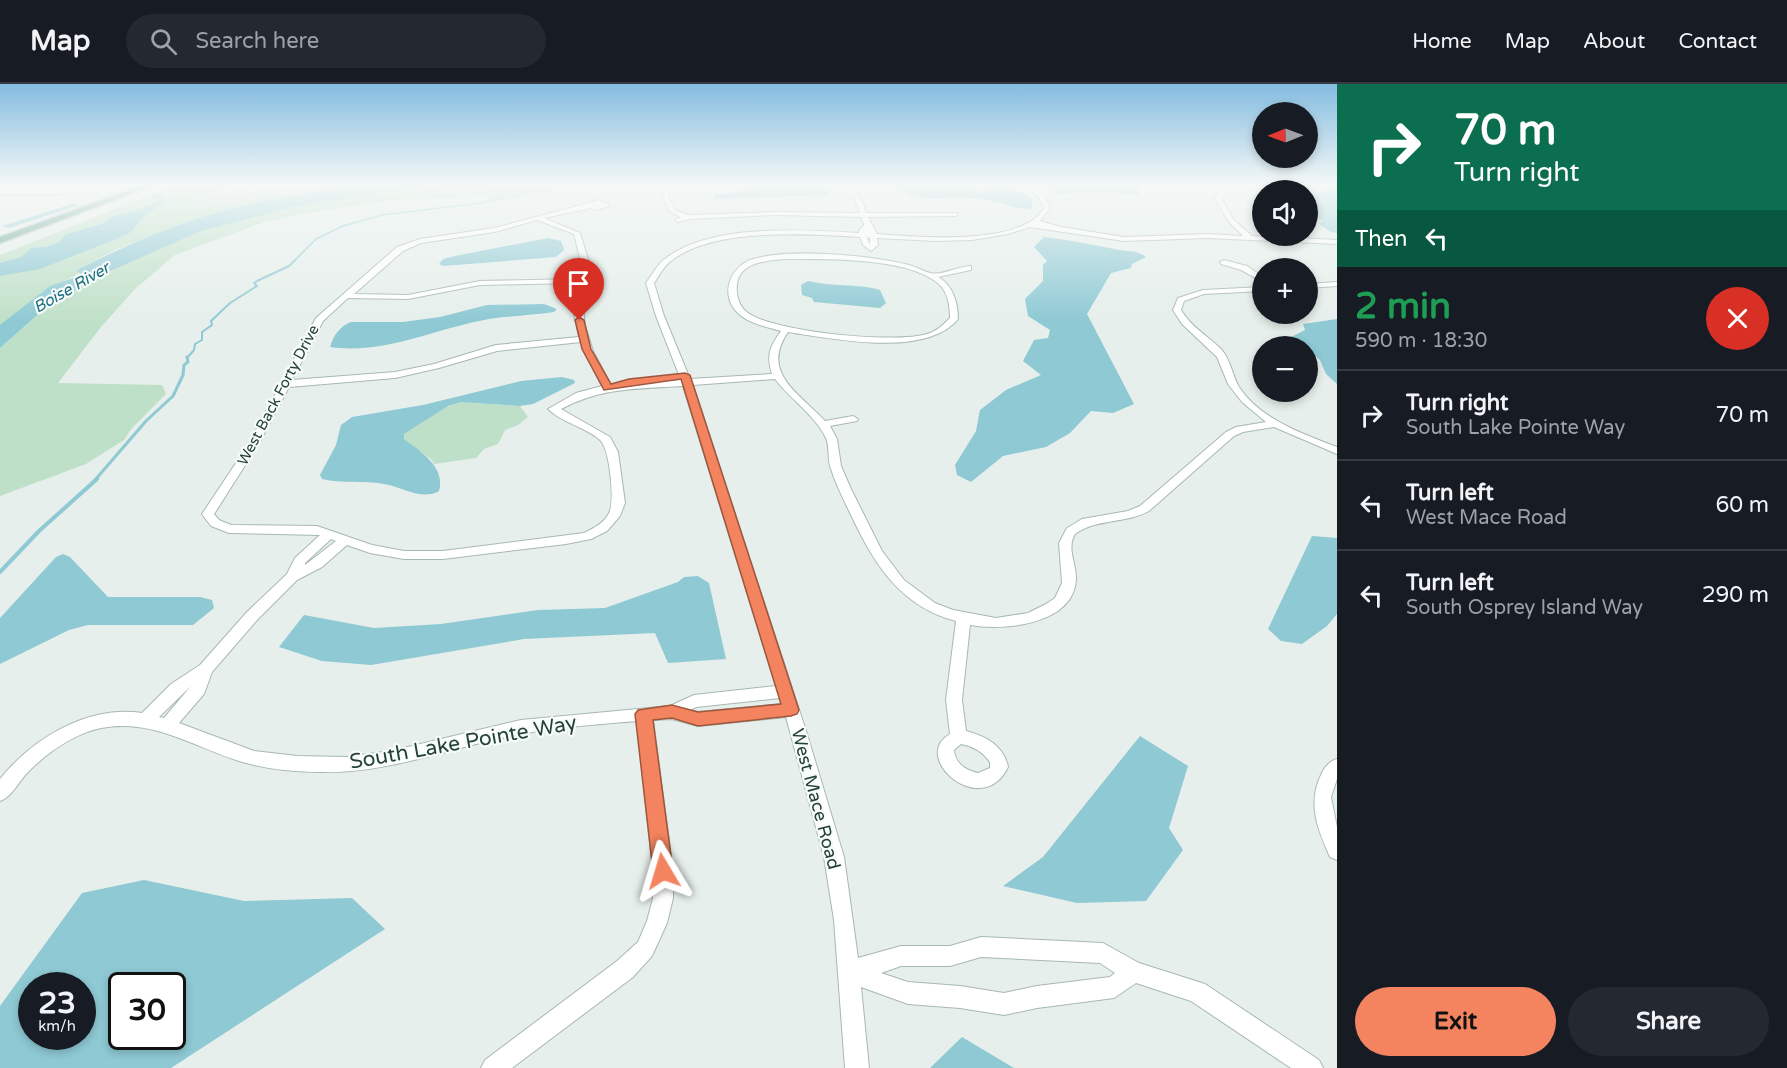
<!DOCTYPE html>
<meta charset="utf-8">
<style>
:root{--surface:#171b24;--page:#242831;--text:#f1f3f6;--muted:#9ea1a6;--line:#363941;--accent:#f4845f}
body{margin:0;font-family:"Varela Round",sans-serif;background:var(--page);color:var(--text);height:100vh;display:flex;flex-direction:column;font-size:22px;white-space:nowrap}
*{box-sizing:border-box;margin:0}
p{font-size:20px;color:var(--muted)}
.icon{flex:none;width:33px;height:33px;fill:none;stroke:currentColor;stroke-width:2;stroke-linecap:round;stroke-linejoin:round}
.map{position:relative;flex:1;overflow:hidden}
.details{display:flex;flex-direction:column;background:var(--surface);width:450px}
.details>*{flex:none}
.guide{background:#0b6e4f;color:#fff;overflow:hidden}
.needle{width:39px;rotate:269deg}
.tools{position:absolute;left:1252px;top:18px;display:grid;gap:12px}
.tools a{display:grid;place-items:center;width:66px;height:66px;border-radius:50%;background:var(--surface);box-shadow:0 3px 9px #0003;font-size:30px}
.speed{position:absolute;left:18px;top:888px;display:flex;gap:12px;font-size:30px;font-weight:700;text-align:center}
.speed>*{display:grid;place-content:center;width:78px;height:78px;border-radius:50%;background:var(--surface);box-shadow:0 3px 9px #0003;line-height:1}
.speed small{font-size:15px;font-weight:400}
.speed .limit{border:3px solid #111;border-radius:9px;background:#fff;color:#111}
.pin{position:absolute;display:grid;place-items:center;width:51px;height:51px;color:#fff;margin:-62px -26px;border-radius:50% 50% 50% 0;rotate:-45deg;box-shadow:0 0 6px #0007}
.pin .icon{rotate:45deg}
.me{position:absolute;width:66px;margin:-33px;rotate:353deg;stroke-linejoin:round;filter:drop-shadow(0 0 4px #0008)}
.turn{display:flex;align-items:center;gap:21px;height:126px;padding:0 18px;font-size:27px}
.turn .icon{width:78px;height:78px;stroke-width:2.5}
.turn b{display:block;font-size:42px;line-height:51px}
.then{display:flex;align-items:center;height:57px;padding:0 18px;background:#0003;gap:12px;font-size:22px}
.round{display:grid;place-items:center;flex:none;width:63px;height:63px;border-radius:32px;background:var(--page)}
.overview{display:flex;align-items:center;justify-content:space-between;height:102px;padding:0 18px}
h1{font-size:36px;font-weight:700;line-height:45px;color:#1e9e55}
.primary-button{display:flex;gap:12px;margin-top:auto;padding:12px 18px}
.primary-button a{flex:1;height:69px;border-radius:36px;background:var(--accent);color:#111;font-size:24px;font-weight:700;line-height:69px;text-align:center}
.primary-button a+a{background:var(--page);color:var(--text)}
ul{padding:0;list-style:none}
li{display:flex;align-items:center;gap:18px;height:90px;padding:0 18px;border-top:2px solid var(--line)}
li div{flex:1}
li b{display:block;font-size:22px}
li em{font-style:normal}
header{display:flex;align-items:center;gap:36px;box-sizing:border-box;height:84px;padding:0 30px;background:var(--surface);border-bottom:2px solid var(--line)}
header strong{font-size:28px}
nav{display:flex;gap:33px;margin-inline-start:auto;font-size:21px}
.search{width:420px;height:54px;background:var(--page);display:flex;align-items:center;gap:15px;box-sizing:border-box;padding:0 21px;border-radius:33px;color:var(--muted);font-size:22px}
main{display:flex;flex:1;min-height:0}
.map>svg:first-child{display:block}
</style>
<header>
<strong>Map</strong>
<div class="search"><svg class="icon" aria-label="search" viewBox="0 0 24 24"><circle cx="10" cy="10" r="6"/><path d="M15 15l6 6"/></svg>Search here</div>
<nav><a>Home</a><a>Map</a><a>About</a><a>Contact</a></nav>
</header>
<main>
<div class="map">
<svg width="1337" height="984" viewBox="0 0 1337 984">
<rect width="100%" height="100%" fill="#e6efeb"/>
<path fill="#d4dfda" d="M231,100H374L284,111L188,126L197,113Z"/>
<path fill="#bfe0c8" d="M179,100H231L197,113L189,126C258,117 327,100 398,100L277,115L195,136L117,165L77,186L80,189L60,200L0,241V171Z
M517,100H593L491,118L488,112L395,116L306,129L264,138L175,171L135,205L101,243L58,299L162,301L166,310L132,344L124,356L86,380L0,412V264L44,225L99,192L201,147L293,123L379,109L431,101L460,104Z
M461,318L520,322L528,333L518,341L505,346L498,360L484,365L476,374L434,380L432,376L404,355L403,350L437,326Z"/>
<path fill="#8ec9d4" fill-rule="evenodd" d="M398,100H517L460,104L431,101L379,109L293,123L201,147L99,192L44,225L0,264V241L50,202L77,193L80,189L77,186C139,154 209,126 279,114C318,108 358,105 398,100Z
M763,100H818L830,108L828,111L714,115L716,110C732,110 747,106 763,100Z
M886,100H933L984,107L998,103L1013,105L1033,115L1031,125C1014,125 1001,118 985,116C965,112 945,115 925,114C910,113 900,104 886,100Z
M1046,100H1139L1138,111L1098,107L1058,110L1049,105Z
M1337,103V149L1331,148L1319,140L1323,137L1308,128V113L1327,106L1323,104Z
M163,113L166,117L144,132L131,148L116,155L40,185L0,192V179L21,173L31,164L46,163L59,158L67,150L105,139L109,134L153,121Z
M1044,153C1069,156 1094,161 1119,166C1130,168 1137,166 1146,173L1132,180L1131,184L1111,189L1087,230L1134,320L1113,329L1091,327L1070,349L1046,363L1003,372L971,398L957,391L955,381L976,347L980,326L1006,306L1041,291L1023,277L1034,256L1048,254L1050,246L1028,232L1025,215L1043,197V181L1047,177L1034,163Z
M548,154L561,157L564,166L556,173L443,182L439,180L443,175L455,172Z
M808,197C832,203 856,199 880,206L886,219L880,224L814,218L812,214L802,211L801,201Z
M544,220L557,225L554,228C533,231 511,232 489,235C436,244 385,271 330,263C333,252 340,242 351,238H403L440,233L487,221Z
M1337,235V300L1326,290L1320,276L1308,266V262H1304L1291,253L1305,246L1303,240Z
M562,293L574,296L575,299L533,320L520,322L461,318L448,322L404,350V355C420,367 446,383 439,407C422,417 402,403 384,400C363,396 342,400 322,395L320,391L336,361L341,341L352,333L423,321L521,297Z
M1312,452L1337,454V530L1327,542L1302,560L1281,557L1268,545Z
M63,470L70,473L108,513H200L212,516L214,524L193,541H88L69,546L0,580V534L56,473Z
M698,492L709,499L726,575L668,579L655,549L524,555L371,581L322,577L279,563L304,531L374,544L441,540L538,526L605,524L678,498L684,493Z
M1140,652L1188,682L1169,744L1183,766L1146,817L1077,819L1003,802L1043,773Z
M144,796L244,817L352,814L385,845L171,984H0V922L82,809ZM32,902H82V952H32ZM122,902H172V952H122Z
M962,953L1014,984H930Z"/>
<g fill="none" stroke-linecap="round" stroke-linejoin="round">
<path stroke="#8ec9d4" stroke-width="1.5" d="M293,178L316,155L343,142L382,131L481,119L501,113L511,100"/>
<path stroke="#8ec9d4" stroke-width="2" d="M187,274L194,266L195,260L202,256V248L212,241L211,237L230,219L257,202L254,199L257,197L289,182L295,176"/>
<path stroke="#8ec9d4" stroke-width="3" d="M95,396L146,337L173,312L183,291L184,281L188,278L187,273"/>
<path stroke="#8ec9d4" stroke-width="4" d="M0,488L39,447L97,395"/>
<path fill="#8ec9d4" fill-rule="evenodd" d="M153,109L163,113L165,117L150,126H146V124L158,116L151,112Z
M75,119L77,122L9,144L2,142Z"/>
<g stroke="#a8b8b2" stroke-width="2">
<path id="minor" d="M678,100H689L673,105L668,112L675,126L688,131L775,128L860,129L854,113L837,100C854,100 862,114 866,129H958L956,132L868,133L877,150C915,153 1022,163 1044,124L1038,112L1024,100C1039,100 1045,112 1050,124L1040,137L1061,143L1124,153L1208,150L1243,152L1228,137L1215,114L1227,100H1234L1221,114L1233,135L1252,152L1337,156V160L1208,154L1124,157L1030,143L1008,150L972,156L936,157L877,154L878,161L871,167L863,161L860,153C808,150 713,143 671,177C664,182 659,192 654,199L664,232L690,295L772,290C766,271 770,262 781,247C767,243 749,240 738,229C719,211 730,182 753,175C792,164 869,171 909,181C916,183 923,187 930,189C942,192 958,182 971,182V186L938,193C953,201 958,219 958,235C926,274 834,255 788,248C760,289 799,309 825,337L853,332L858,335L857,337L830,342L837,355L841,382L851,405L882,467L904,496L935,519L953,526L996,534L1028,529L1046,520L1055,514L1062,499L1059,459L1067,444L1082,435L1128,427L1140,422L1226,348L1236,343L1266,338L1242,318L1228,300L1217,273L1182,240L1173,226L1178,214L1203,206L1263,203V207L1204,210L1184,217L1181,226C1191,243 1208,252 1221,265C1231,276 1232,291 1239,303C1260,335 1303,350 1337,363V370L1274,343L1243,348L1234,352L1149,427C1126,440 1097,434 1075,450C1066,465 1077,480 1076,496C1073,541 1003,547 970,541L962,616L966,647C986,652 1004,662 1008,683C982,737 909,673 950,650L946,616L956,537C901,523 874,480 851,431C844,416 836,401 831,385C827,375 830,363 826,354C815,331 790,315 775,295L693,301L807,650L844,773L858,874L901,862H950L981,853L1103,859L1139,879L1205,900L1319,976L1323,984H1291L1191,917L1136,899L1114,914L1037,924L1004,931L960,924L908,920L861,903L869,984H845L834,836L824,773L786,633L698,642L672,635L653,636L673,787V814L667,839L652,872L633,893L512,984H481L485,976L617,877L638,858L647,837L653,814V787L637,637C590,641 543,644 497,655C439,668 381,690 320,688C293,688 265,685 239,677C192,662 152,634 101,644C73,650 47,669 28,688C19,697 12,713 0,717V695C33,654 88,621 142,629L171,600L200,581L247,528L287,490L295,474L320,451L229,449L211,442L202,430L248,361L316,234L397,163L420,155L494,144L600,116L609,120V122L596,126L591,124L544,134L580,149L590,182L583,197L582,215L585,242L593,267L611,301L681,296L656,232L646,199C652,191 658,179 666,174C712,139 804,146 859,149V146L864,141L861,133L775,131L691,135L678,138L675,136L681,133L670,128L662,112L669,103ZM537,136L574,150L582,182L576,195L480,197L408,211L354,210L403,167L421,159L495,148ZM867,153L870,154V161ZM785,175C824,175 909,173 939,200C948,208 950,223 950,234C943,241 937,247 927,250C896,260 774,248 748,229C741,224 738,217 737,209C734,179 762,177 785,175ZM575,199L574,229L579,253L496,261L434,280L395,288L292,296L323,237L348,214L408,215L480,201ZM581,258L602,302L576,309L548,325C562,339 586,343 600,356C610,365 615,418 609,429C604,439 594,444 584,449L443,467H404L372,461L317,442L231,441L219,436L214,430L258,361L289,303L395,294L439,284L497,267ZM683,302L776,602L694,611L670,622L521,636L391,667L346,673L297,672L254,667L179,639L204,610L212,588L257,536L297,496L322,483L347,461L370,469L404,475H443L566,460L591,455L607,447L620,432L625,419L618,368L610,353L561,325C603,303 637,305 683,302ZM331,455L336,457L305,481V479ZM191,602L164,634L159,633ZM780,614L782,620L698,628L690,626L696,623ZM961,660C973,662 983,668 990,678V684L978,689C965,686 955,679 954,666ZM981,873L1100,879L1115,889L1110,893L1037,902L1004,909L960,902L908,898L881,889L901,882H950Z
M1292,100H1299L1290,106H1284Z
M0,106H62L65,108L62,110H0Z
M1224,176L1247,182L1263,193V198L1241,186L1221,180L1220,178Z
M1337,198V202L1308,204V200Z
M1337,675V695L1331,713L1337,743V776L1330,773C1318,746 1307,720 1321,691C1324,684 1329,677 1337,675Z"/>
</g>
<g stroke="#c2cac8" stroke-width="3">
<path id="major" d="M146,100H157L0,159V153Z"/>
</g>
<use href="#minor" fill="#fff" fill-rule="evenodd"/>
<use href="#major" fill="#6aa596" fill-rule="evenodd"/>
</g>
<linearGradient id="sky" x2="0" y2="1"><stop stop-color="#84bce0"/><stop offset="0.42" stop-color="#f4f8f6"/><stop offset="1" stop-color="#f4f8f6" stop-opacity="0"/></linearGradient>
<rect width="1337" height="238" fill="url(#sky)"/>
<path fill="#f4845f" stroke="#9f563e" stroke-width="1.5" d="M579,233L584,236L591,265L611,300L629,295L685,289L690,291L799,626L797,630L791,632L698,642L672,634L653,636L673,787L670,794L663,797L656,794L653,787L635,630L638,626L672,621L698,628L781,620L681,295L604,306L582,265L575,236Z"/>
<g text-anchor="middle" stroke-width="4.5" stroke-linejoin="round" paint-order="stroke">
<g font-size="15" fill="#24423a" stroke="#f7fbf9">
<text transform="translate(278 311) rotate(-62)" y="5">West Back Forty Drive</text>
</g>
<g font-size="16" font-style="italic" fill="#1c6f80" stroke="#f7fbf9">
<text transform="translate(71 203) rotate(-30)" y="6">Boise River</text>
</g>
<g font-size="18" fill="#24423a" stroke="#f7fbf9">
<text transform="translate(816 715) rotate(75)" y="6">West Mace Road</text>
</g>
<g font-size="21" fill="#24423a" stroke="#f7fbf9">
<text transform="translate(463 658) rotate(-10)" y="7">South Lake Pointe Way</text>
</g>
</g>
</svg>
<div class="tools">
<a><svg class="needle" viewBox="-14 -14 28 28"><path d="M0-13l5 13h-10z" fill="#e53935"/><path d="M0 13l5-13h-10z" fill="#9ea1a6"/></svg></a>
<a><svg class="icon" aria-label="sound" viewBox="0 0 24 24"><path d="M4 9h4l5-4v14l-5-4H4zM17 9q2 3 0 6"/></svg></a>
<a>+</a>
<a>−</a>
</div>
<div class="speed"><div>23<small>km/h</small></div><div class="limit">30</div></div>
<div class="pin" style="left:579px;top:236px;background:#d93025"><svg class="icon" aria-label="arrive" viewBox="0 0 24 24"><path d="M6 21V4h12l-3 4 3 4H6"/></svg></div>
<svg class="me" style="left:663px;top:787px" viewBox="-20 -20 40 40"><path d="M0-17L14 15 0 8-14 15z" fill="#f4845f" stroke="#fff" stroke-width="4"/></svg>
</div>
<section class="details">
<div class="guide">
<div class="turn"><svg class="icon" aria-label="right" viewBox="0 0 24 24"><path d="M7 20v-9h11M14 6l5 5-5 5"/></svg><div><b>70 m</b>Turn right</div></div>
<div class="then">Then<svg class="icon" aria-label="left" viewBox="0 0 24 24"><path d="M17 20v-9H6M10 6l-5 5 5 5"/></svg></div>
</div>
<div class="overview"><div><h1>2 min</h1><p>590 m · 18:30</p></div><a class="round" style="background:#d93025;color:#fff"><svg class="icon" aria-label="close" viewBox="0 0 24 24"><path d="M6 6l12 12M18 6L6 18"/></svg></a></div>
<ul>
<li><svg class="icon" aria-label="right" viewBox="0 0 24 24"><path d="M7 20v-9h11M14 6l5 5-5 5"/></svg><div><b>Turn right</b><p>South Lake Pointe Way</p></div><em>70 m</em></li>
<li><svg class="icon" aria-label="left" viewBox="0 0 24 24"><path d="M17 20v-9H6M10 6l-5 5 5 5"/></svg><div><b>Turn left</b><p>West Mace Road</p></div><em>60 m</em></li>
<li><svg class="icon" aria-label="left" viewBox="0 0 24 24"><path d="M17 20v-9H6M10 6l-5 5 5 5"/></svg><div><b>Turn left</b><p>South Osprey Island Way</p></div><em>290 m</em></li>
</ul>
<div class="primary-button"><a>Exit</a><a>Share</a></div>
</section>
</main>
